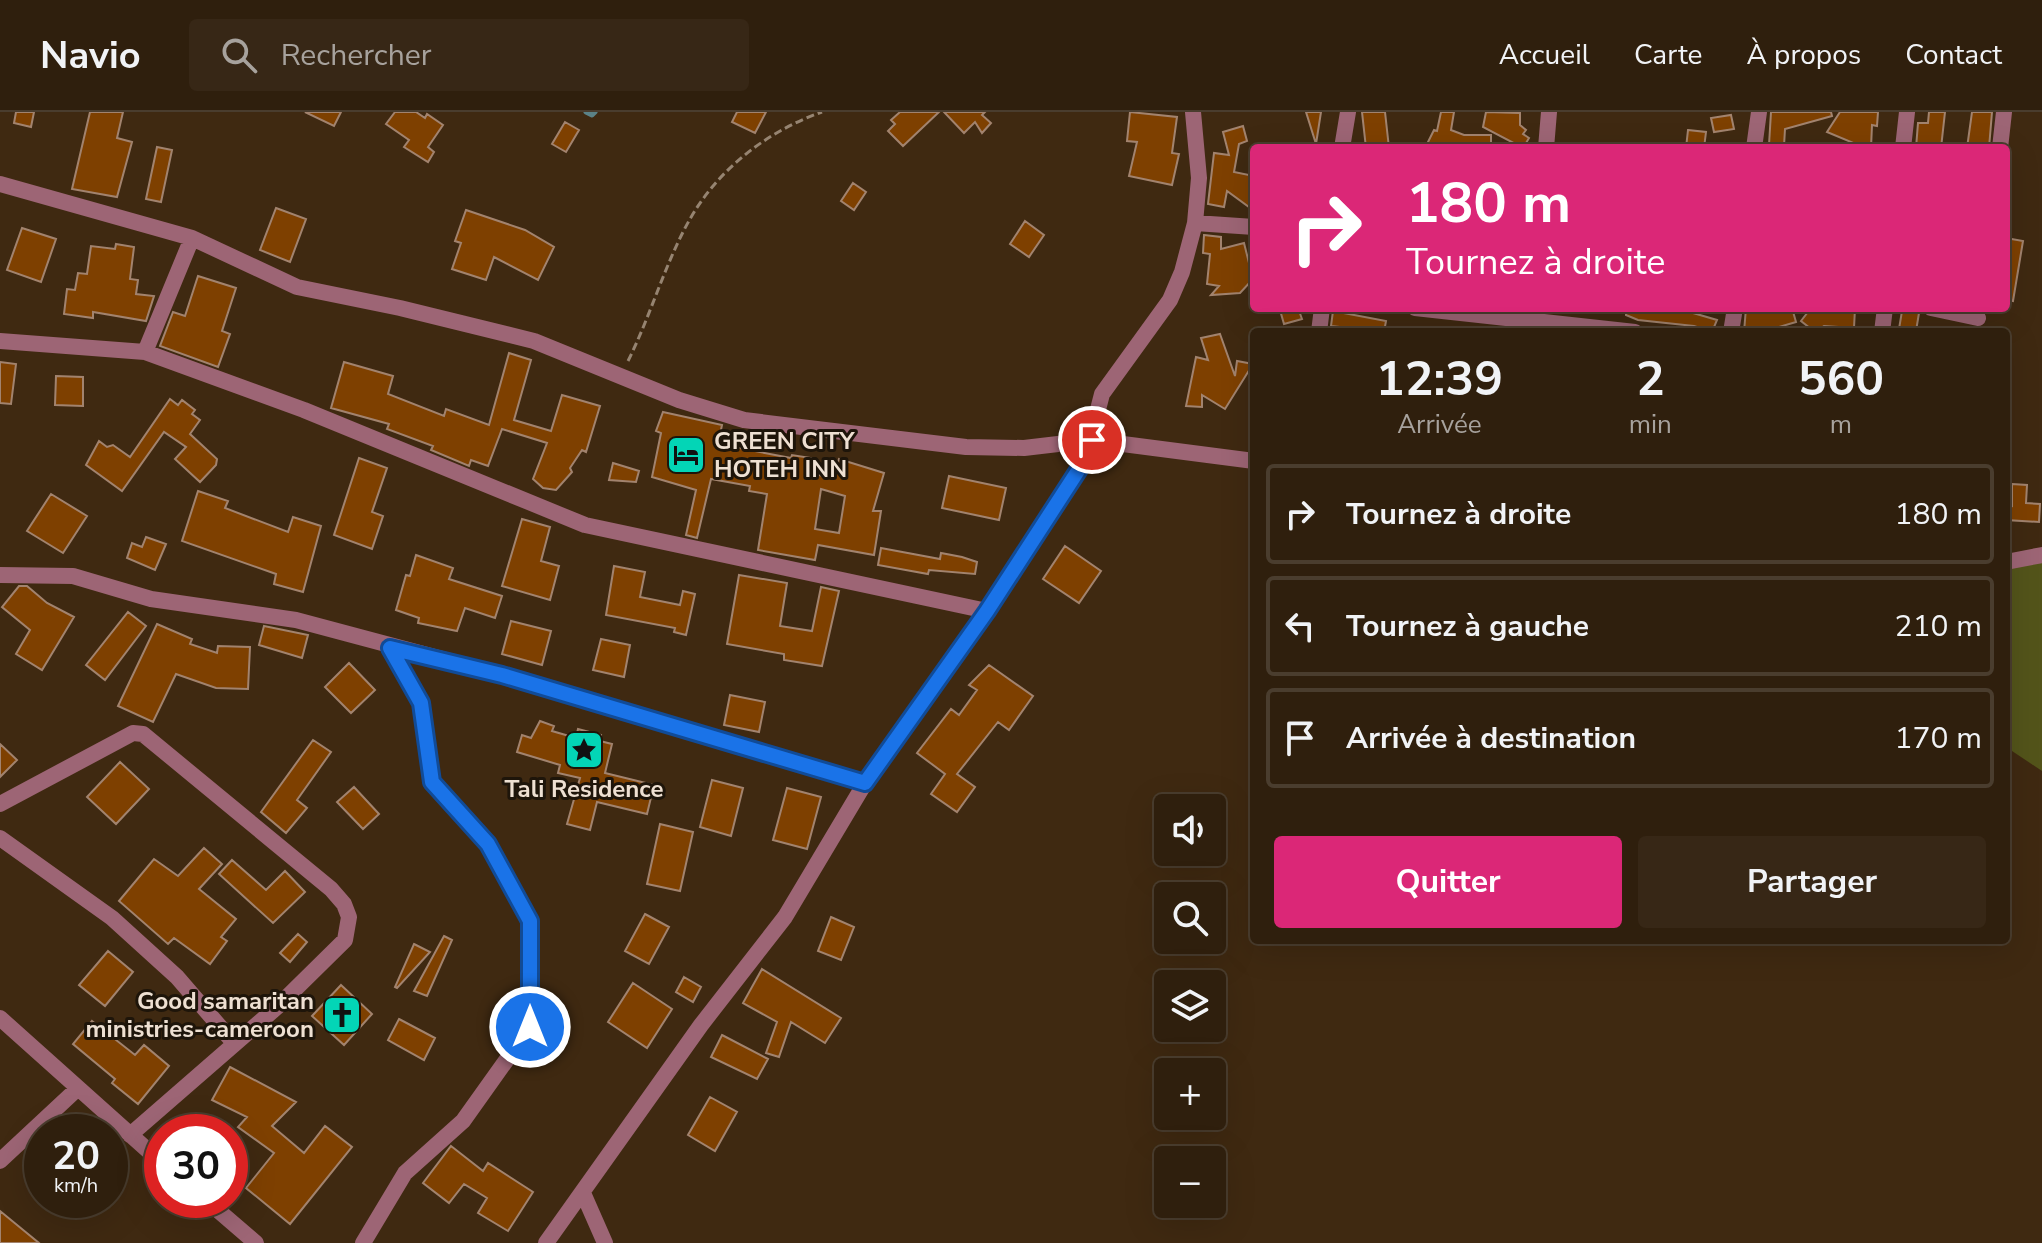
<!DOCTYPE html>
<html lang="fr">
<meta charset="utf-8">
<style>
:root{--surface:#2f1f0d;--page:#372716;--text:#f1f3f6;--muted:#a7a29d;--line:#4a3d2e;--accent:#db2777}
body{margin:0;font-family:"Nunito Sans",sans-serif;background:var(--page);color:var(--text);height:100vh;display:flex;flex-direction:column;font-size:30px;white-space:nowrap}
*{box-sizing:border-box;margin:0}
p{font-size:26px;color:var(--muted)}
.icon{flex:none;width:44px;height:44px;fill:none;stroke:currentColor;stroke-width:2;stroke-linecap:round;stroke-linejoin:round}
.map{position:relative;flex:1;overflow:hidden}
.sheet{position:absolute;left:1250px;top:216px;width:760px;height:616px;display:flex;flex-direction:column;background:var(--surface);border-radius:8px;box-shadow:0 8px 32px #0002,0 0 0 2px var(--line)}
.sheet>*{flex:none}
.banner{position:absolute;left:1250px;top:32px;width:760px;height:168px;border-radius:8px;box-shadow:0 8px 32px #0002,0 0 0 2px var(--line);background:#db2777;color:#fff;overflow:hidden}
.controls{position:absolute;left:1154px;top:682px;display:grid;gap:16px}
.controls a{display:grid;place-items:center;width:72px;height:72px;border-radius:8px;background:var(--surface);box-shadow:0 8px 32px #0002,0 0 0 2px var(--line);font-size:40px}
.speed{position:absolute;left:24px;top:1002px;display:flex;gap:16px;font-size:40px;font-weight:700;text-align:center}
.speed>*{display:grid;place-content:center;width:104px;height:104px;border-radius:50%;background:var(--surface);box-shadow:0 8px 32px #0002,0 0 0 2px var(--line);line-height:1}
.speed small{font-size:20px;font-weight:400}
.speed .limit{border:12px solid #d22;background:#fff;color:#111}
.pin{position:absolute;display:grid;place-items:center;width:68px;height:68px;color:#fff;margin:-34px;border:4px solid #fff;border-radius:50%;box-shadow:0 2px 8px #0007}
.me{position:absolute;width:88px;margin:-44px;rotate:0deg;stroke-linejoin:round;filter:drop-shadow(0 0 6px #0008)}
.turn{display:flex;align-items:center;gap:28px;height:168px;padding:0 24px;font-size:36px}
.turn .icon{width:104px;height:104px;stroke-width:2.5}
.turn b{display:block;font-size:56px;line-height:68px}
.eta{display:flex;justify-content:space-evenly;align-items:center;height:136px;text-align:center}
.eta b{font-size:48px;font-weight:700;line-height:56px}
.primary-button{display:flex;gap:16px;margin-top:auto;padding:16px 24px}
.primary-button a{flex:1;height:92px;border-radius:8px;background:var(--accent);color:#fff;font-size:32px;font-weight:700;line-height:92px;text-align:center}
.primary-button a+a{background:var(--page);color:var(--text)}
ul{padding:0;list-style:none}
li{display:flex;align-items:center;gap:24px;height:100px;margin:0 16px 12px;padding:0 8px;border:4px solid var(--line);border-radius:8px}
li div{flex:1}
li b{display:block;font-size:30px}
li em{font-style:normal}
header{display:flex;align-items:center;gap:48px;box-sizing:border-box;height:112px;padding:0 40px;background:var(--surface);border-bottom:2px solid var(--line)}
header strong{font-size:38px}
nav{display:flex;gap:44px;margin-inline-start:auto;font-size:28px}
.search{width:560px;height:72px;background:var(--page);display:flex;align-items:center;gap:20px;box-sizing:border-box;padding:0 28px;border-radius:8px;color:var(--muted);font-size:30px}
.map>svg:first-child{display:block}
</style>
<header>
<strong>Navio</strong>
<div class="search"><svg class="icon" aria-label="search" viewBox="0 0 24 24"><circle cx="10" cy="10" r="6"/><path d="M15 15l6 6"/></svg>Rechercher</div>
<nav><a>Accueil</a><a>Carte</a><a>À propos</a><a>Contact</a></nav>
</header>
<div class="map">
<svg width="2042" height="1131" viewBox="0 0 2042 1131">
<rect width="100%" height="100%" fill="#3f2911"/>
<path fill="#53541a" d="M2042,443V659L2006,635V465L2010,448Z"/>
<g fill="none" stroke-linecap="round" stroke-linejoin="round">
<path stroke="#5b8287" stroke-width="5" d="M586,0L592,3L595,0"/>
</g>
<path fill="#7e4000" stroke="#a2836e" stroke-width="2" fill-rule="evenodd" d="M16,0H34L31,15L14,11Z
M90,0H123L117,26L132,30L117,85L72,77Z
M305,0H341L334,14Z
M395,0H416L425,6L427,2L443,13L428,35L434,40L428,50L404,35L409,28L386,12Z
M737,0H766L755,21L732,10Z
M900,0H939L903,34L888,19L895,12L891,8Z
M944,0H985L982,3L991,11L982,21L975,10L964,21Z
M1130,0L1177,5L1172,41L1179,42L1172,73L1129,64L1137,30L1127,29Z
M1306,0H1321L1316,32Z
M1362,0H1385L1389,36H1366Z
M1441,0H1454L1451,18L1464,23H1491V35L1425,36L1434,18L1437,19Z
M1486,0L1520,1V13L1526,18L1523,22L1529,26L1523,36L1483,15Z
M1771,0H1831L1832,4L1785,17L1784,34L1769,33Z
M1840,0H1878L1877,14L1872,13L1871,36H1855L1856,32L1827,20Z
M1929,0H1945L1941,36H1916L1918,11H1928Z
M1972,0H1992L1989,36H1967Z
M1731,3L1734,17L1714,20L1711,6Z
M565,10L579,18L566,40L552,32Z
M1243,14L1247,29L1239,32L1234,60L1254,64V88L1249,95L1227,79L1224,95L1208,92L1214,41L1229,43L1223,20Z
M1688,18L1706,20L1704,36H1686Z
M157,35L172,38L161,90L146,87Z
M853,71L866,80L854,98L841,89Z
M276,96L306,107L290,150L260,138Z
M466,98L525,118L554,135L538,168L494,145L486,168L452,157L461,131L455,129Z
M1025,109L1044,123L1029,145L1010,132Z
M22,116L56,127L41,170L7,158Z
M1204,123L1221,125V137L1244,131L1253,167L1240,181L1211,183L1219,174L1207,172L1210,142L1203,141Z
M2006,126L2023,129L2013,189L2006,188Z
M116,132L134,135L130,167L138,168L136,182L154,184L146,209L93,200V206L64,202L67,177L75,178L78,161L87,162L91,134L115,137Z
M198,164L236,176L222,219L230,222L218,255L160,234L173,200L185,204Z
M1298,196L1302,207L1284,212L1280,198Z
M1626,196H1676L1717,208L1712,220L1694,214L1638,208L1626,203Z
M1746,196H1792L1796,210L1762,220H1744Z
M1811,196H1855L1854,216L1824,214L1815,220L1801,209Z
M1333,199L1386,209L1384,220L1331,214Z
M1902,199L1919,201L1916,219L1899,217Z
M1220,222L1235,264L1237,249L1253,252L1225,297L1202,283V295L1186,294L1196,245L1208,248L1201,226Z
M509,241L531,248L514,308L551,319L562,283L600,294L586,340L582,338L570,356L572,360L556,378L543,376L533,367L547,331L502,317L488,354L471,348L469,354L431,338L433,334L387,317L389,312L331,296L344,250L393,264L388,282L444,304L446,297L489,313Z
M0,250L16,252L11,292L0,291Z
M56,264L83,265V294L55,293Z
M170,287L178,293L182,288L195,298L192,302L200,308L190,322L217,347L216,353L200,370L175,347L186,335L164,320L122,379L86,353L99,329L107,335L113,333L130,345Z
M663,300L722,313L718,332L791,346L792,343L811,346L808,361L834,366L839,347L884,361L873,399H881L874,443L818,433L815,448L758,438L767,382L749,379L750,374L711,367L697,426L686,423L696,378L652,365L661,321L656,319ZM821,377L845,384L839,421L815,417Z
M359,346L387,356L372,400L383,404L372,437L334,423Z
M613,351L639,359L636,370L609,368Z
M949,364L1006,376L999,408L942,396Z
M2012,372L2027,373L2026,391L2040,392L2039,410L2006,408V393L2012,394Z
M198,379L228,389L225,396L288,420L293,405L321,414L303,480L274,472L276,462L182,429Z
M51,382L87,404L63,441L27,419Z
M522,407L550,415L541,449L559,454L550,488L502,474Z
M146,425L166,432L155,458L127,446L132,431L142,435Z
M1065,434L1101,459L1079,491L1043,467Z
M881,436L940,447L941,441L962,445L977,450L975,462L929,458L928,462L878,453Z
M416,443L453,456L449,467L502,484L495,506L465,496L457,519L418,511L419,506L396,498L406,463L410,464Z
M614,454L645,460L640,485L680,493L683,479L695,482L686,523L674,520L675,516L606,503Z
M739,463L787,471L780,514L812,519L821,475L839,479L822,554L784,548V542L727,532Z
M19,474H27L47,491L74,505L42,558L16,542L30,518L2,495Z
M128,500L146,514L105,568L86,553Z
M511,509L551,519L542,553L502,542Z
M157,512L192,527L190,532L217,541L218,534L250,535L248,577L216,576L176,562L153,610L118,594Z
M264,514L308,523L302,546L259,533Z
M601,527L630,533L624,565L593,558Z
M349,551L375,578L351,601L325,575Z
M989,553L1033,584L1009,618L998,610L957,662L975,675L957,700L931,682L945,662L917,641L951,597L959,603L977,578L969,573Z
M730,583L765,590L759,620L724,613Z
M540,609L554,614L552,619L576,626L578,617L601,623L600,629L612,632L605,661L654,673L647,702L597,690L590,718L567,712L580,666L558,661L560,653L517,640L522,623L531,626Z
M313,628L331,640L297,688L307,696L286,721L261,700Z
M0,632L17,648L0,665Z
M120,650L149,677L116,712L87,685Z
M712,668L743,676L731,724L700,715Z
M354,675L379,702L363,717L337,690Z
M787,676L821,685L807,737L773,728Z
M660,712L693,720L680,779L647,772Z
M204,736L222,752L199,777L236,807L221,825L227,829L210,852L174,826L168,832L119,789L154,747L178,764Z
M232,748L266,778L285,759L305,780L273,811L219,762Z
M645,802L669,815L649,852L625,839Z
M831,805L854,815L841,848L818,839Z
M298,822L307,830L290,850L280,841Z
M444,824L452,828L427,884L414,879Z
M414,832L430,840L397,876L395,875Z
M108,839L133,860L105,894L79,873Z
M762,857L841,906L825,931L791,910L779,945L766,941L777,910L743,891Z
M684,865L701,875L693,890L676,880Z
M633,871L672,897L647,936L608,910Z
M341,873L372,902L344,933L312,904Z
M399,907L435,926L424,948L388,928Z
M92,909L135,943L144,933L169,954L138,992L112,971L115,967L73,932Z
M722,923L768,947L757,967L711,945Z
M230,955L296,990L272,1014L304,1041L325,1014L352,1035L290,1112L246,1076L274,1041L238,1015L247,1005L212,988Z
M710,985L737,1000L715,1039L688,1023Z
M451,1034L483,1059L488,1051L533,1080L508,1119L478,1101L487,1086L464,1072L449,1091L423,1071Z
M0,1099L39,1131H0Z"/>
<g fill="none" stroke-linecap="round" stroke-linejoin="round">
<path stroke="#968471" stroke-width="3" stroke-dasharray="8 4" stroke-linecap="butt" d="M628,249C651,203 665,151 690,107C719,56 768,19 822,0"/>
<path stroke="#9d6575" stroke-width="16" d="M1342,36L1348,0
M1546,36L1549,0
M1754,36L1759,0
M1903,36L1907,0
M2000,36L2004,0
M0,72L192,126L297,175L400,196L534,229L679,288L744,308L966,335L1024,336L1092,328L1254,349
M1195,111L1254,115
M1415,196L1635,220
M1931,196L1978,206
M1319,220L1322,196
M1731,220L1735,196
M1882,220L1885,196
M0,229L145,240L304,298L585,413L987,499
M145,240L192,126
M2006,450L2042,443
M0,463L73,464L151,487L296,508L502,563L865,671
M0,692L133,621L143,622L331,777L344,792L349,805L345,828L277,895L130,1023
M0,726L112,806L177,865L234,931
M0,906L162,1051
M0,1049L76,978
M583,1081L605,1131
M206,1088L256,1131
M363,1131L405,1061L463,1009L530,915V809L488,732L432,670L421,591L390,536
M546,1131L701,913L785,805L865,671L987,499L1085,348L1102,282L1170,188L1182,160L1195,111L1199,66L1193,0"/>
</g>
<g fill="none" stroke-linecap="round" stroke-linejoin="round">
<g stroke="#114b97" stroke-width="20">
<path id="route" d="M530,915V809L488,732L432,670L421,591L390,536L502,563L865,671L987,499L1085,348L1092,328"/>
</g>
<use href="#route" stroke="#1a73e8" stroke-width="14"/>
</g>
<defs>
<g id="hotel-square" transform="scale(2)"><rect x="-9" y="-9" width="18" height="18" rx="4" fill="#03d5b6" stroke="#1e150a"/><path d="M-6-4.5h1.5V1H6V5H4.5V3h-9V5H-6ZM-4 0a1.8 1.8 0 1 1 3.6 0ZM.5 0V-2.5h3Q6-2.5 6 0Z" fill="#111"/></g>
<g id="sight-square" transform="scale(2)"><rect x="-9" y="-9" width="18" height="18" rx="4" fill="#03d5b6" stroke="#1e150a"/><path d="M0-6L1.8-2.2L6-1.7L2.9 1.2L3.7 5.4L0 3.3L-3.7 5.4L-2.9 1.2L-6-1.7L-1.8-2.2Z" fill="#111"/></g>
<g id="church-square" transform="scale(2)"><rect x="-9" y="-9" width="18" height="18" rx="4" fill="#03d5b6" stroke="#1e150a"/><path d="M-1.2-6h2.4v3.5h3.3v2.4h-3.3V6h-2.4V-.1h-3.3v-2.4h3.3Z" fill="#111"/></g>
</defs>
<g fill-rule="evenodd">
<use href="#hotel-square" x="686" y="343"/>
<use href="#sight-square" x="584" y="638"/>
<use href="#church-square" x="342" y="903"/>
</g>
<g text-anchor="middle" stroke-width="6" stroke-linejoin="round" paint-order="stroke">
<g font-size="24" font-weight="bold" fill="#eee0d2" stroke="#1e150a" text-anchor="start">
<text x="714" y="337">GREEN CITY<tspan x="714" dy="28">HOTEH INN</tspan></text>
<text x="584" y="685" text-anchor="middle">Tali Residence</text>
<text x="314" y="897" text-anchor="end">Good samaritan<tspan x="314" dy="28">ministries-cameroon</tspan></text>
</g>
</g>
</svg>
<div class="controls">
<a><svg class="icon" aria-label="sound" viewBox="0 0 24 24"><path d="M4 9h4l5-4v14l-5-4H4zM17 9q2 3 0 6"/></svg></a>
<a><svg class="icon" aria-label="search" viewBox="0 0 24 24"><circle cx="10" cy="10" r="6"/><path d="M15 15l6 6"/></svg></a>
<a><svg class="icon" aria-label="layers" viewBox="0 0 24 24"><path d="M12 4l9 5-9 5-9-5zM3 14l9 5 9-5"/></svg></a>
<a>+</a>
<a>−</a>
</div>
<div class="speed"><div>20<small>km/h</small></div><div class="limit">30</div></div>
<div class="pin" style="left:1092px;top:328px;background:#d93025"><svg class="icon" aria-label="arrive" viewBox="0 0 24 24"><path d="M6 21V4h12l-3 4 3 4H6"/></svg></div>
<svg class="me" style="left:530px;top:915px" viewBox="-20 -20 40 40"><circle r="17" fill="#1a73e8" stroke="#fff" stroke-width="3"/><path d="M0-11L8 9 0 5-8 9z" fill="#fff"/></svg>
<div class="banner">
<div class="turn"><svg class="icon" aria-label="right" viewBox="0 0 24 24"><path d="M7 20v-9h11M14 6l5 5-5 5"/></svg><div><b>180 m</b>Tournez à droite</div></div>
</div>
<section class="sheet">
<div class="eta">
<div><b>12:39</b><p>Arrivée</p></div>
<div><b>2</b><p>min</p></div>
<div><b>560</b><p>m</p></div>
</div>
<ul>
<li><svg class="icon" aria-label="right" viewBox="0 0 24 24"><path d="M7 20v-9h11M14 6l5 5-5 5"/></svg><div><b>Tournez à droite</b></div><em>180 m</em></li>
<li><svg class="icon" aria-label="left" viewBox="0 0 24 24"><path d="M17 20v-9H6M10 6l-5 5 5 5"/></svg><div><b>Tournez à gauche</b></div><em>210 m</em></li>
<li><svg class="icon" aria-label="arrive" viewBox="0 0 24 24"><path d="M6 21V4h12l-3 4 3 4H6"/></svg><div><b>Arrivée à destination</b></div><em>170 m</em></li>
</ul>
<div class="primary-button"><a>Quitter</a><a>Partager</a></div>
</section>
</div>
